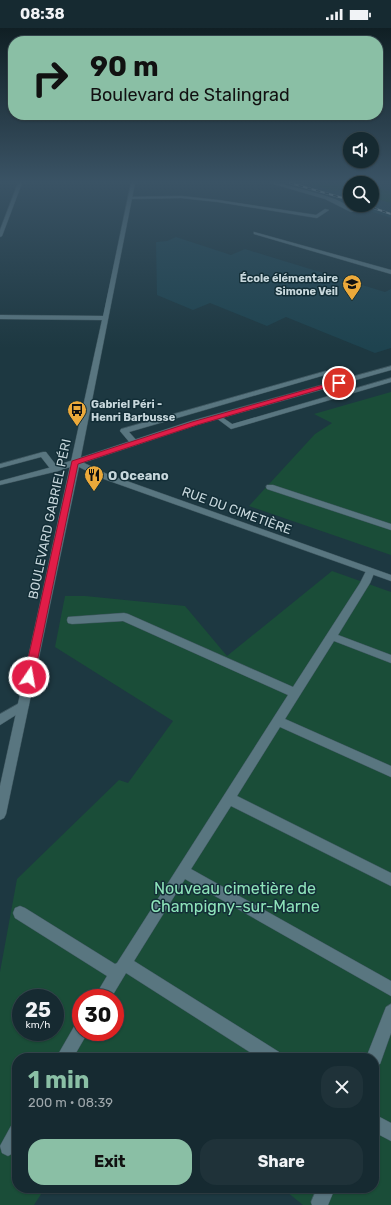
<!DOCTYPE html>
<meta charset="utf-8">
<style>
:root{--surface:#162a31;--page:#1f3239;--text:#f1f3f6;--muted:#9ea7ab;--line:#35464d;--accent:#8abfa5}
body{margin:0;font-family:Rubik,sans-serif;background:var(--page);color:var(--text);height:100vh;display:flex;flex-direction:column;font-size:15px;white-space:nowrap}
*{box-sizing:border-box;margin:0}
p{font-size:13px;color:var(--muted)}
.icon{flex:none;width:22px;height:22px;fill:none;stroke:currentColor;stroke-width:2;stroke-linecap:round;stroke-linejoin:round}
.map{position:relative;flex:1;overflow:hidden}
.drawer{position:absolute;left:12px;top:1025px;width:367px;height:140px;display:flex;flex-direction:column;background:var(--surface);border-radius:16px;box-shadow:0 1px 3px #0004,0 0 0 1px var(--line)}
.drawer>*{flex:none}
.top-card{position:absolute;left:8px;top:8px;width:375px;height:84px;border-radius:16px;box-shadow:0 1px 3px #0004,0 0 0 1px var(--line);background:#8abfa5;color:#111;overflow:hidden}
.fabs{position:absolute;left:343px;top:104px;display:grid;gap:8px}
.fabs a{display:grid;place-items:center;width:36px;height:36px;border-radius:50%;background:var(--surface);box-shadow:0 1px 3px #0004,0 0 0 1px var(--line);font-size:20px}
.speed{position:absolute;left:12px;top:961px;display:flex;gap:8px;font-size:20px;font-weight:700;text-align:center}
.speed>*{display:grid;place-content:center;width:52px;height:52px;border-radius:50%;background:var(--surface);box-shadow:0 1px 3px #0004,0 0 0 1px var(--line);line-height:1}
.speed small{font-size:10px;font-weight:400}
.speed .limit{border:6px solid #d22;background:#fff;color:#111}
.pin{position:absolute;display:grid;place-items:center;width:34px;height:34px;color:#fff;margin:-17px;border:2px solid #fff;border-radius:50%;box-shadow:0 1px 4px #0007}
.me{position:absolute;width:44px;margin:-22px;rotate:12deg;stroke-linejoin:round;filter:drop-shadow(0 0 3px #0008)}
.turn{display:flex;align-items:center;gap:14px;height:84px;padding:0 16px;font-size:18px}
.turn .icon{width:52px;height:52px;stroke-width:2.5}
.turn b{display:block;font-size:28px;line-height:34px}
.round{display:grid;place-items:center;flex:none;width:42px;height:42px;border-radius:16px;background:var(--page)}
.overview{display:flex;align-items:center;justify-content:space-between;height:68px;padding:0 16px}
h1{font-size:24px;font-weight:700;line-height:30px;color:var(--accent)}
.button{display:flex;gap:8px;margin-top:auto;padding:8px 16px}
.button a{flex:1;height:46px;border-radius:16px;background:var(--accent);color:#111;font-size:16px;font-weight:700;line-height:46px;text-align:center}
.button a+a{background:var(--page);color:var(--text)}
.status{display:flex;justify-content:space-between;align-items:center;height:28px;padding:0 20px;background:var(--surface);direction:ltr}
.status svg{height:11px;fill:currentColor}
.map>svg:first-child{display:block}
</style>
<div class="status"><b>08:38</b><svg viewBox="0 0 49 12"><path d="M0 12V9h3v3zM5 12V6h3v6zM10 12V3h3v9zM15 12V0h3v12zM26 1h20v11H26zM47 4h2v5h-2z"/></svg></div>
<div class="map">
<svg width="391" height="1177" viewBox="0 0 391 1177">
<rect width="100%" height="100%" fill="#1d3841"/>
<path fill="#1e434f" d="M278,155H350V177L310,163Z
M372,155H391V190L351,177H372Z
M176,209L231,227L245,221L385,264L391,261V320L375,325L286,289L267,298L210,275L193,282L157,267L156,214L167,213Z"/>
<path fill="#1a4d38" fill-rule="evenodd" d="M306,155H350V164L340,161L334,163Z
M372,157L391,164V175L372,170Z
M391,364V527L249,478L315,406L332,395L314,386Z
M332,543L391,564V1177H303L282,1160H374V1030H17V1160H45L34,1177H0V944L17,851L119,752L128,755L173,693L55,619L65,568H85L185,578L227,628ZM21,970H55V1004H21ZM81,970H115V1004H81Z"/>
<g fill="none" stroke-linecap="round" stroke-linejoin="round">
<g stroke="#3e565e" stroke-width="1">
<path id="service" d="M270,155H278C301,162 337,167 355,183L351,184L325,171Z
M181,168L218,172L316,187L325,181L329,182L317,190L218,174L181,170L130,171L128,170L130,169Z
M254,204L391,242V246L254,206Z
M326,343L341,354V356H337L325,347L129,404L138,414L134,416H131L120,403L121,401Z
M391,350V354L231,401L215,389L219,387L232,396Z
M43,424H46L59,441L58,443H52L41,429L0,440V436Z
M267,457H273L391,496V502L267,461L266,459Z
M370,540L375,543L370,555L338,607L391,627V635L334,613L285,691L391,738V749L280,699L237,768L391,845V858L231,778L191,841L391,953V968L185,851L134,933L279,1024L281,1030H259L126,945L111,970H94L107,948L15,890L13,885L15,880L20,878L25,880L115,936L117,935L288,667L123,593L72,596L68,595L67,592L68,589L124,585L128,586L293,659L360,555L367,541Z
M23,673L27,674L29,677L27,680L0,697V686Z
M391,976V1005L380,1036L374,1038V1030H366L386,979Z
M81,995V1004H88L73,1030H56L75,997Z
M374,1086L391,1095V1113L374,1104Z
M17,1096C17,1108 21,1122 8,1128L2,1125L0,1118L11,1098Z
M317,1160H335L328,1177H312L311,1174Z"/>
</g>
<g stroke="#3e565e" stroke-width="1">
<path id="minor" d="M18,155H22L2,208L0,209V202Z
M131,155H135L80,433L107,446L391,547V553L101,450L79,439L6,786L4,790L0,792V758L102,292L0,291V287L103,288Z"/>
</g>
<g stroke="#3e565e" stroke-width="1">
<path id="secondary" d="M391,338V342L197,397L58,443L0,457V453L52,439L191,393Z"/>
</g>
<use href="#service" fill="#597680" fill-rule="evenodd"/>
<use href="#minor" fill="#597680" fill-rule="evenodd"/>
<use href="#secondary" fill="#597680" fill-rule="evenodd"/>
<g stroke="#b3c5ca" stroke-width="2">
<path id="rail" d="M290,155L350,172
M365,177L391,186"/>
</g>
<use href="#rail" stroke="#132e37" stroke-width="1.5" stroke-dasharray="4.5" stroke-linecap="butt"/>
</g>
<linearGradient id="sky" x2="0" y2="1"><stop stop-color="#101f24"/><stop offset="0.48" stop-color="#3a5365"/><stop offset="1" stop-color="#3a5365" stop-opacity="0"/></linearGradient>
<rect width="391" height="320" fill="url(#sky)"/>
<path fill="#e11d48" stroke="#92132f" d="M337,353L342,355L197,397L78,436L34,649L32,652H26L24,649L72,433L192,394Z"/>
<defs>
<g id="school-pin" transform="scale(1)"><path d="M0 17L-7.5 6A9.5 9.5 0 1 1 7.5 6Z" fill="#eca93a" stroke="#132e37"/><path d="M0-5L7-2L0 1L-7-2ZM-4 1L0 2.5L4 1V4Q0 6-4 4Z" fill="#111"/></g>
<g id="bus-pin" transform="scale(1)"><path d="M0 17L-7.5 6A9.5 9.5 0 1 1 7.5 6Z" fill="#eca93a" stroke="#132e37"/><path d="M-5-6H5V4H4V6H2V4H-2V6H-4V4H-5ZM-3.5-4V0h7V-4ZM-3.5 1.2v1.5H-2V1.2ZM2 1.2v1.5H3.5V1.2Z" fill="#111"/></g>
<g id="restaurant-pin" transform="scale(1)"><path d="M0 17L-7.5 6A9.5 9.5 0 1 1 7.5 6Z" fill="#eca93a" stroke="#132e37"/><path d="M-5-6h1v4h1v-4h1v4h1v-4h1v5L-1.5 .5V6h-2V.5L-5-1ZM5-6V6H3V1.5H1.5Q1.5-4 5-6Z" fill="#111"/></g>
</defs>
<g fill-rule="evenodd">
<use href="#school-pin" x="352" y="256"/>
<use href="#bus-pin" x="77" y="382"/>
<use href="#restaurant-pin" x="94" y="447"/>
</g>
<g text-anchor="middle" stroke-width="3" stroke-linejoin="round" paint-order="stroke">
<g font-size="11" font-weight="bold" fill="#c7d7dc" stroke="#132e37" text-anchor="end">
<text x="338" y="254">École élémentaire<tspan x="338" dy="13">Simone Veil</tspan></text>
<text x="91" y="380" text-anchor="start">Gabriel Péri -<tspan x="91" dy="13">Henri Barbusse</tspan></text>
</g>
<g font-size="13" font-weight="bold" fill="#c7d7dc" stroke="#132e37" text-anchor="start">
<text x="108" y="452">O Oceano</text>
</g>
<g font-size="13" fill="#c7d7dc" stroke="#132e37">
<text transform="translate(237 482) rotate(20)" y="5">RUE DU CIMETIÈRE</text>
<text transform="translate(49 491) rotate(-78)" y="5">BOULEVARD GABRIEL PÉRI</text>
</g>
<g font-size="16" fill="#8ee3ba" stroke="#132e37">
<text x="235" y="866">Nouveau cimetière de<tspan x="235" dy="18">Champigny-sur-Marne</tspan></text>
</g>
</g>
</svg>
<div class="fabs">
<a><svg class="icon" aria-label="sound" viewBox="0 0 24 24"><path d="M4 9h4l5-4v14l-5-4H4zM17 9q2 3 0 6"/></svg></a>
<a><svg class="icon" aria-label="search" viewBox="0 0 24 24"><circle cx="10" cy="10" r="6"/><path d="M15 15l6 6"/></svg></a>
</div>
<div class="speed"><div>25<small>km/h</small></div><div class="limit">30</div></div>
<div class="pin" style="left:339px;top:355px;background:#d93025"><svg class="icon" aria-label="arrive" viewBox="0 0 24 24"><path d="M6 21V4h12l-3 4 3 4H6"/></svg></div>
<svg class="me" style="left:29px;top:649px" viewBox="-20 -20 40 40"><circle r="17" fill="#e11d48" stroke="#fff" stroke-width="3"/><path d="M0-11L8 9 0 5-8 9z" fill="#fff"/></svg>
<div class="top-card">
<div class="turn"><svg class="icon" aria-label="right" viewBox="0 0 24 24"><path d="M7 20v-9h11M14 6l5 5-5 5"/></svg><div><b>90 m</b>Boulevard de Stalingrad</div></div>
</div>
<section class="drawer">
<div class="overview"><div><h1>1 min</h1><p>200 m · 08:39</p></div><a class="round"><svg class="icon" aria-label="close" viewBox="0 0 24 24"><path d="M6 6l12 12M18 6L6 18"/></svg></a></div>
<div class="button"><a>Exit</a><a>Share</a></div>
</section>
</div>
